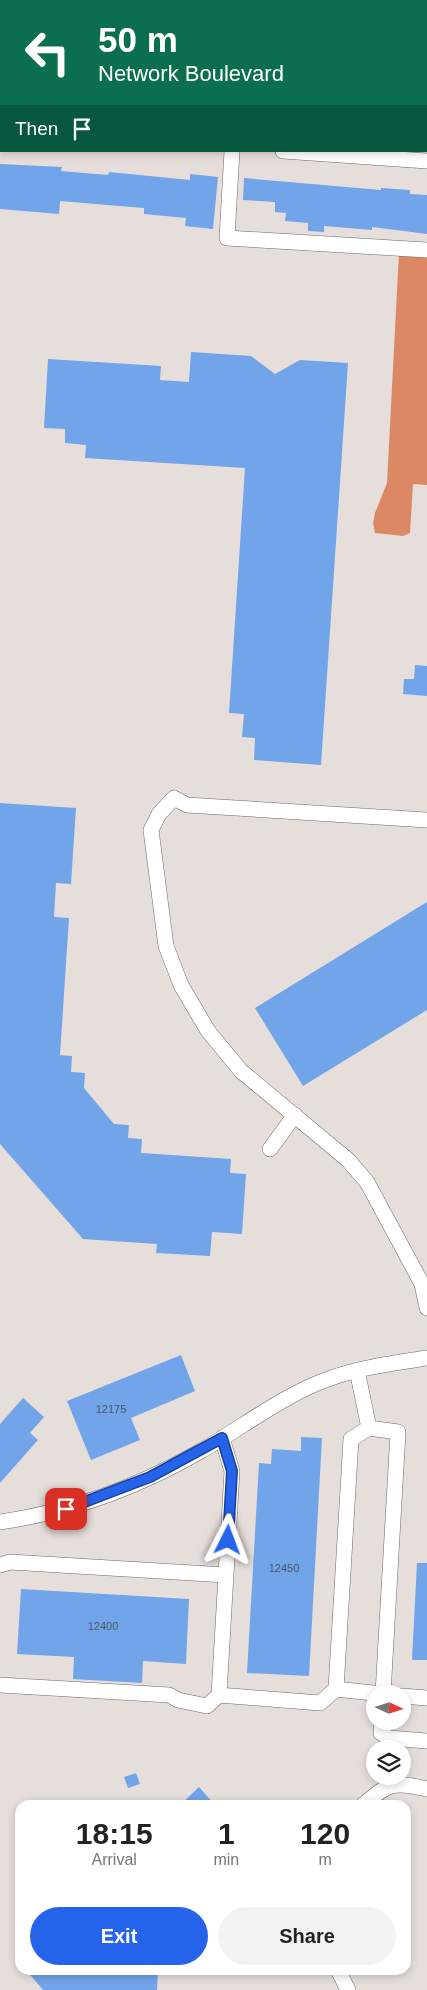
<!DOCTYPE html>
<style>
:root{--surface:#fff;--page:#f2f2f2;--text:#222;--muted:#767676;--accent:#2563eb}
body{margin:0;font-family:Helvetica,sans-serif;background:var(--page);color:var(--text);height:100vh;display:flex;flex-direction:column;font-size:19px;white-space:nowrap}
*{box-sizing:border-box;margin:0}
p{font-size:16px;color:var(--muted)}
.icon{flex:none;width:28px;height:28px;fill:none;stroke:currentColor;stroke-width:2;stroke-linecap:round;stroke-linejoin:round}
.map{position:relative;flex:1;overflow:hidden}
.details{position:absolute;left:15px;top:1800px;width:396px;height:175px;display:flex;flex-direction:column;background:var(--surface);border-radius:15px;box-shadow:0 2px 8px #0003}
.details>*{flex:none}
.top-card{position:absolute;left:0px;top:0px;width:428px;height:152px;box-shadow:0 2px 8px #0003;background:#0b6e4f;color:#fff;overflow:hidden}
.needle{width:32px;rotate:94deg}
.fabs{position:absolute;left:366px;top:1685px;display:grid;gap:10px}
.fabs a{display:grid;place-items:center;width:45px;height:45px;border-radius:50%;background:var(--surface);box-shadow:0 2px 8px #0003;font-size:25px}
.pin{position:absolute;display:grid;place-items:center;width:42px;height:42px;color:#fff;margin:-21px;border-radius:10px;box-shadow:0 2px 8px #0006}
.me{position:absolute;width:55px;margin:-28px;rotate:3deg;stroke-linejoin:round;filter:drop-shadow(0 0 4px #0008)}
.turn{display:flex;align-items:center;gap:18px;height:105px;padding:0 15px;font-size:22px}
.turn .icon{width:65px;height:65px;stroke-width:2.5}
.turn b{display:block;font-size:35px;line-height:42px}
.then{display:flex;align-items:center;height:48px;padding:0 15px;background:#0003;gap:10px;font-size:19px}
.eta{display:flex;justify-content:space-evenly;align-items:center;height:85px;text-align:center}
.eta b{font-size:30px;font-weight:700;line-height:35px}
.action{display:flex;gap:10px;margin-top:auto;padding:10px 15px}
.action a{flex:1;height:58px;border-radius:30px;background:var(--accent);color:#fff;font-size:20px;font-weight:700;line-height:58px;text-align:center}
.action a+a{background:var(--page);color:var(--text)}
.map>svg:first-child{display:block}
</style>
<div class="map">
<svg width="427" height="1990" viewBox="0 0 427 1990">
<rect width="100%" height="100%" fill="#e6dedb"/>
<path fill="#dc8865" d="M399,253L427,255V485L413,484L410,533L403,536L375,533L373,523L375,513L387,483Z"/>
<path fill="#72a4e9" d="M0,164L62,167L61,171L108,175L109,172L190,180V174L218,177L213,229L185,226L186,218L144,214V208L107,205L60,201L59,214L0,209Z
M244,178L381,190V188L410,190V194L427,195V234L372,227V230L324,226V232L308,231V223L285,221L286,213L275,212V202L243,200Z
M191,352L251,356L275,374L300,360L348,363L321,765L254,760L255,738L242,737L244,714L229,713L245,468L85,458L86,445L65,443V429L44,428L48,359L161,366L160,380L189,382Z
M415,665L427,666V696L403,694L404,679H414Z
M0,803L76,808L71,884L56,883L54,917L69,918L60,1055L72,1056L71,1072L85,1073L84,1088L114,1124L129,1125L128,1138L142,1139L141,1153L231,1159L230,1173L246,1174L242,1234L212,1232L210,1256L156,1253L157,1244L83,1239L0,1144Z
M427,902V1010L303,1086L255,1008Z
M181,1355L195,1391L131,1418L140,1440L91,1460L67,1401Z
M23,1398L44,1417L30,1433L38,1440L0,1483V1424Z
M301,1437L322,1438L309,1676L247,1673L259,1463L271,1464L272,1449L301,1451Z
M417,1563H427V1660H412Z
M21,1589L189,1599L186,1664L143,1661L142,1683L73,1679L74,1657L17,1654Z
M136,1773L140,1784L128,1788L124,1777Z
M199,1787L215,1805H180Z
M26,1970H158L157,1990H43Z"/>
<g fill="none" stroke-linecap="round" stroke-linejoin="round">
<g stroke="#6e6865" stroke-width="16">
<path id="minor" d="M139,1V0
M238,1V0
M340,1V0
M0,136H1
M232,151L227,238L427,250
M283,151L427,161
M427,820L187,805L174,798L159,814L151,830L166,946L181,985L208,1031L241,1071L348,1160L367,1182L422,1284L427,1308
M270,1149L295,1115
M357,1370L369,1428L398,1432L383,1694
M0,1522C70,1512 138,1487 199,1452C242,1428 284,1394 331,1378C362,1367 395,1363 427,1358
M0,1565L10,1562L226,1575
M0,1685L169,1695L178,1700L207,1706L219,1695L320,1703L336,1689L382,1694
M336,1689L351,1439L369,1428
M219,1695L232,1471L222,1438
M402,1696L427,1698
M382,1721L381,1733L389,1738L427,1741
M363,1805C389,1783 393,1781 427,1789
M338,1970L348,1990"/>
</g>
<use href="#minor" stroke="#fff" stroke-width="15"/>
</g>
<g fill="none" stroke-linecap="round" stroke-linejoin="round">
<g stroke="#184099" stroke-width="12">
<path id="route" d="M66,1509L150,1477L222,1438L232,1471L228,1540"/>
</g>
<use href="#route" stroke="#2563eb" stroke-width="9"/>
</g>
<g text-anchor="middle" stroke-width="4.5" stroke-linejoin="round" paint-order="stroke">
<g font-size="11" fill="#4c5666">
<text x="111" y="1413">12175</text>
<text x="284" y="1572">12450</text>
<text x="103" y="1630">12400</text>
</g>
</g>
</svg>
<div class="fabs">
<a><svg class="needle" viewBox="-14 -14 28 28"><path d="M0-13l5 13h-10z" fill="#e53935"/><path d="M0 13l5-13h-10z" fill="#767676"/></svg></a>
<a><svg class="icon" aria-label="layers" viewBox="0 0 24 24"><path d="M12 4l9 5-9 5-9-5zM3 14l9 5 9-5"/></svg></a>
</div>
<div class="pin" style="left:66px;top:1509px;background:#d93025"><svg class="icon" aria-label="arrive" viewBox="0 0 24 24"><path d="M6 21V4h12l-3 4 3 4H6"/></svg></div>
<svg class="me" style="left:228px;top:1540px" viewBox="-20 -20 40 40"><path d="M0-17L14 15 0 8-14 15z" fill="#2563eb" stroke="#fff" stroke-width="4"/></svg>
<div class="top-card">
<div class="turn"><svg class="icon" aria-label="left" viewBox="0 0 24 24"><path d="M17 20v-9H6M10 6l-5 5 5 5"/></svg><div><b>50 m</b>Network Boulevard</div></div>
<div class="then">Then<svg class="icon" aria-label="arrive" viewBox="0 0 24 24"><path d="M6 21V4h12l-3 4 3 4H6"/></svg></div>
</div>
<section class="details">
<div class="eta">
<div><b>18:15</b><p>Arrival</p></div>
<div><b>1</b><p>min</p></div>
<div><b>120</b><p>m</p></div>
</div>
<div class="action"><a>Exit</a><a>Share</a></div>
</section>
</div>
